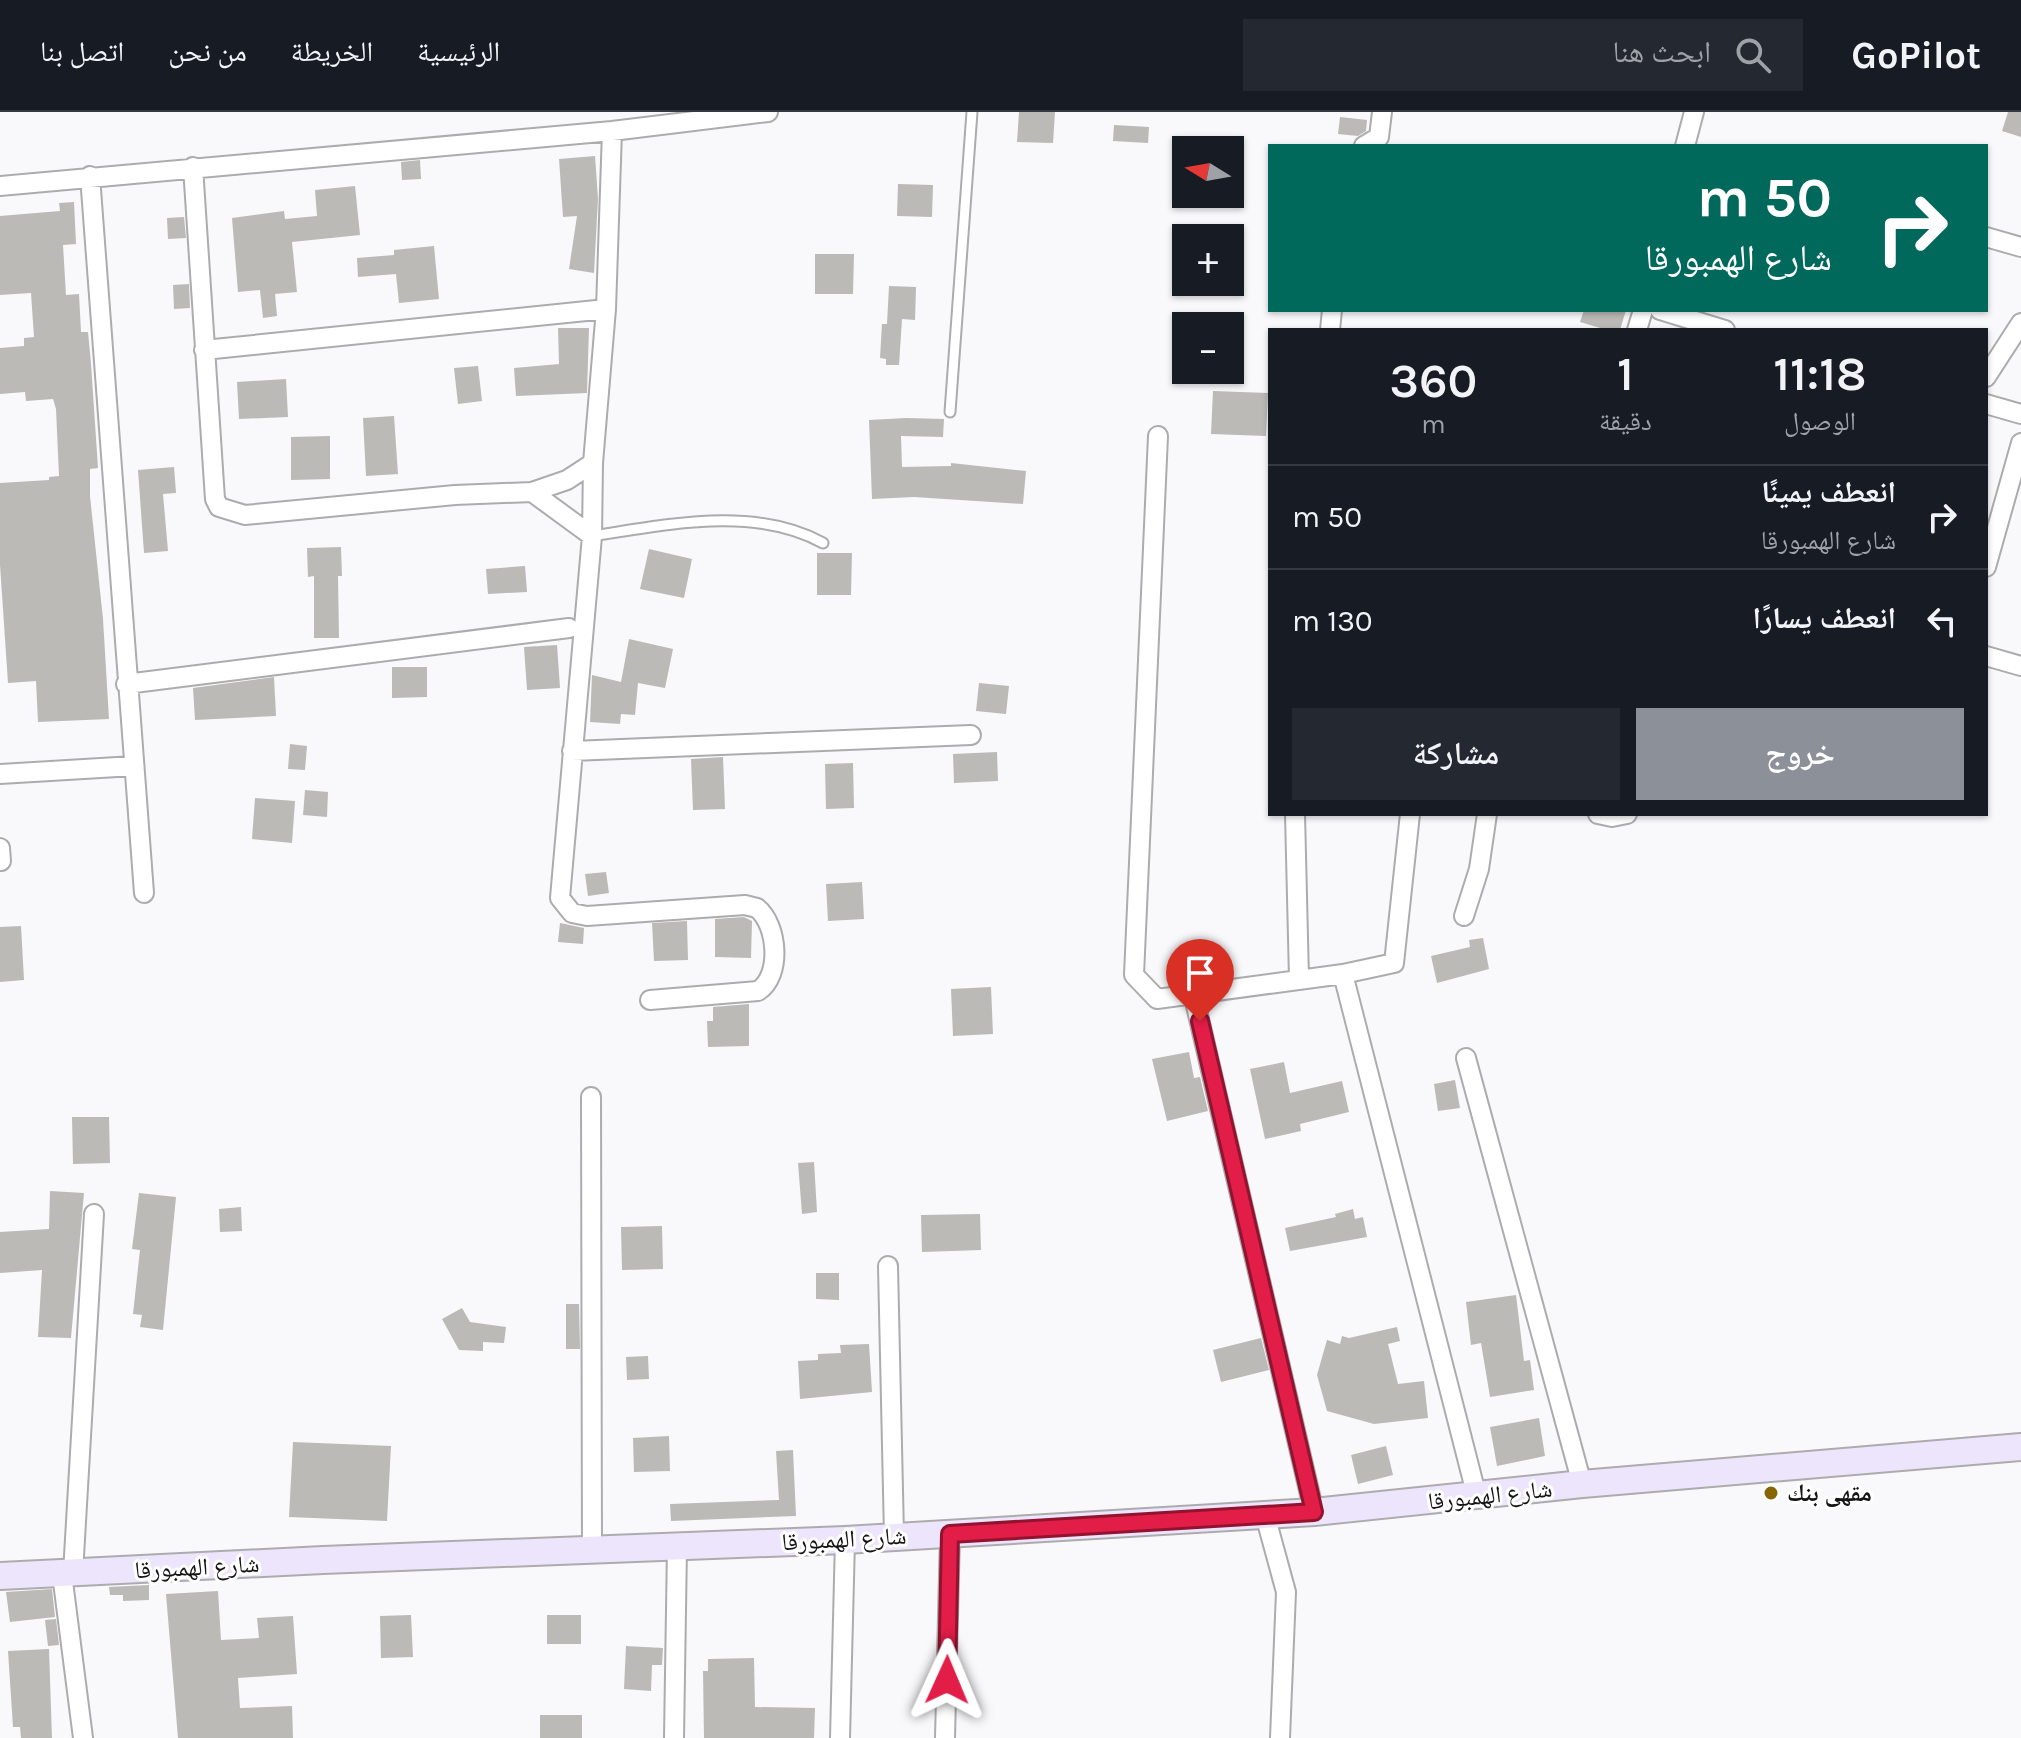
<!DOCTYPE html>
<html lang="ar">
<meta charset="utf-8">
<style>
:root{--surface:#171b24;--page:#242831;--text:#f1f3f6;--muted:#9ea1a6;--line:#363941;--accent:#8c9099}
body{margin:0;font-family:Karla,"Noto Naskh Arabic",sans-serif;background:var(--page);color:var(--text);direction:rtl;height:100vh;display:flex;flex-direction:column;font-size:30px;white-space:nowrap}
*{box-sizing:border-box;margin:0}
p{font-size:26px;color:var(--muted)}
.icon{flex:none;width:44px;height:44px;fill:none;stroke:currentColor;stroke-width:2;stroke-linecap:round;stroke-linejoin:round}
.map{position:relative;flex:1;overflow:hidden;direction:ltr}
.details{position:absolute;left:1268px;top:216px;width:720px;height:488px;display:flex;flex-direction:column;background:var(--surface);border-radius:0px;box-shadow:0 2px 6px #0004;direction:rtl}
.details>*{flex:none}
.hud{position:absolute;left:1268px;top:32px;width:720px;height:168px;border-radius:0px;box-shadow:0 2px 6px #0004;direction:rtl;background:#00695c;color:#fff;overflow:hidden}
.needle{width:52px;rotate:281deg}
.tools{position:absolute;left:1172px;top:24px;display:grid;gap:16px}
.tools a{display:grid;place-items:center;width:72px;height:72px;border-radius:0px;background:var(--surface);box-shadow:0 2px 6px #0004;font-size:40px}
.pin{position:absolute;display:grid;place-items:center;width:68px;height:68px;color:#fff;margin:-82px -34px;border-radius:50% 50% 50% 0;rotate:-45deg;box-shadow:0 0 8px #0007}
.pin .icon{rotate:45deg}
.me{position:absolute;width:88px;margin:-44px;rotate:1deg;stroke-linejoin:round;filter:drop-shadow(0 0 6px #0008)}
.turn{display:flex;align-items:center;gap:28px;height:168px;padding:0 24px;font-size:36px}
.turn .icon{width:104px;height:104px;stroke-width:2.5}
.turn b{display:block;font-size:56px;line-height:68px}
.eta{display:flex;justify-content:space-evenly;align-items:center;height:136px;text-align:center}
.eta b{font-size:48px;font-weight:600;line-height:56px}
.cta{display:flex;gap:16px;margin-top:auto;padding:16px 24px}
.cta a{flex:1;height:92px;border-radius:0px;background:var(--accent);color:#fff;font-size:32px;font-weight:600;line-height:92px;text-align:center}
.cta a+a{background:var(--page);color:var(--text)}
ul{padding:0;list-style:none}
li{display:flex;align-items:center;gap:24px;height:104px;padding:0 24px;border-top:2px solid var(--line)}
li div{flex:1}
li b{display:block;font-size:30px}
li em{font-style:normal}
header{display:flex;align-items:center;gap:48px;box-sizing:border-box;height:112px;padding:0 40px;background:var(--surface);border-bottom:2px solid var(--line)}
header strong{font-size:38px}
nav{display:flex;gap:44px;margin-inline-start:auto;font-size:28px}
.search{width:560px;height:72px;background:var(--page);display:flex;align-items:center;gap:20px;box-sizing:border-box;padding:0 28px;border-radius:0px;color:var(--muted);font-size:30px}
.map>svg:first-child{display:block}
</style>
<header>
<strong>GoPilot</strong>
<div class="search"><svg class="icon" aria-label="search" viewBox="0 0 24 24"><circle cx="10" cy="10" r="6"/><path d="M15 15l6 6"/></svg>ابحث هنا</div>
<nav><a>الرئيسية</a><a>الخريطة</a><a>من نحن</a><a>اتصل بنا</a></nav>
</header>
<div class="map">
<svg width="2021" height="1626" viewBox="0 0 2021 1626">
<rect width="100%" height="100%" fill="#f9f8fb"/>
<path fill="#bbbab7" d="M1019,0H1055L1053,31L1017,30Z
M2008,0H2021V25L2002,19Z
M1340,5L1367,8L1366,19L1358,24L1338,22Z
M1114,13L1149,15L1148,31L1113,29Z
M595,44L598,87L594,161L569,157L577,104L563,105L559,47Z
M420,48L421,67L402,68L401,50Z
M898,72L933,73L932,105L897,104Z
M355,74L360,123L292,130L297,180L275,182L277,204L263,206L260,178L238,180L232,106L284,99L285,107L317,104L315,78Z
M74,90L76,132L63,133L66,183L79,182L81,220H88L91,252L98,356L90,357V384L103,507L109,607L38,610L36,569L8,571L0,453V371L49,368V365L59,364L56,297L53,287L26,289L25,280L0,282V236L24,234V226L34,225L31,181L0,183V104L60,99L59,91Z
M184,105L186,126L168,127L167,106Z
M434,134L439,187L399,191L396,162L358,165L357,146L394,143V138Z
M815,142H854L853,182H815Z
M189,172L190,196L174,197L173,173Z
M889,174L916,175L915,208L902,207L899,253H886V247L880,246L882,212H887Z
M1584,198H1626L1620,218H1607L1580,210Z
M558,216H589L587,281L516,284L514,256L559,252Z
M478,254L482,289L458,292L454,256Z
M286,267L288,305L239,307L237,270Z
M1213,279L1268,281L1266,324L1211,322Z
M394,304L398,362L366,364L363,306Z
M906,306L944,307L943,325L901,324L902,355L951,354V351L1026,359L1023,392L914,385L872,387L869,308Z
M330,324V367L291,368V325Z
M174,355L176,381L163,382L168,439L144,441L138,358Z
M341,435L342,464H338L339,526H314V464L308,465L307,436Z
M649,437L692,447L684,486L640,477Z
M817,441H852L851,483H817Z
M525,454L527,480L488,482L486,457Z
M629,527L673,537L665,576L638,571L635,603L621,602L620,612L590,610L592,563L621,570Z
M557,533L560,576L527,578L524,535Z
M392,555H427V585L392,586Z
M274,565L276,604L195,608L193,576Z
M979,571L1009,574L1006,602L976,599Z
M290,632L307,634L305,658L288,657Z
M997,640L998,669L954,671L953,642Z
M723,645L725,697L693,698L691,647Z
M853,651L854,696L826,697L825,652Z
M305,678L328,680L327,705L303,703Z
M255,686L295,689L292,731L252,727Z
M606,760L609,781L588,784L585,762Z
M862,770L864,807L828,809L826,772Z
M744,805L752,809L751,846L715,845V807Z
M687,809L688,848L654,849L652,811Z
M560,811L584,816L583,832L558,830Z
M21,814L24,868L0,870V815Z
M1483,826L1489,857L1437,871L1431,844L1470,835L1469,828Z
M991,875L993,922L953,924L951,877Z
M749,892V934L708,935L707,909H713V895Z
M1189,940L1194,966L1200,965L1208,999L1167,1009L1152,947Z
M1284,950L1290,981L1342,969L1349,1000L1300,1012L1301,1019L1265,1027L1250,957Z
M1455,968L1460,996L1438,999L1434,972Z
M72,1005H109L110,1051L73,1052Z
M814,1050L817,1100L802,1102L798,1051Z
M50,1079L84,1081L71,1226L38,1225L42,1158L0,1161V1120L49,1117Z
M139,1081L176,1085L163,1218L140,1215L142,1203L133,1202L140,1138L132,1137Z
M241,1095L242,1119L220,1120L219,1097Z
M1353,1097L1355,1107L1363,1105L1367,1125L1290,1139L1285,1116L1336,1105L1335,1102Z
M980,1102L981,1138L922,1140L921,1103Z
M662,1114L663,1157L622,1158L621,1115Z
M816,1161H839V1188L816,1187Z
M1516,1183L1524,1249L1530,1248L1534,1278L1490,1285L1481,1231L1471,1233L1466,1190Z
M566,1192H579L580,1237H566Z
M462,1196L470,1210L506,1215L504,1231L483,1230V1239L459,1238L442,1207Z
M1397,1215L1400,1229L1388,1232L1398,1272L1424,1269L1428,1306L1374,1312L1327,1299L1317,1263L1327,1228L1340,1232L1342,1224L1349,1226Z
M1261,1226L1269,1258L1221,1270L1213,1238Z
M869,1232L872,1280L800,1287L798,1249L818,1248V1242L841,1241L840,1233Z
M648,1244L649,1267L627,1268L626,1245Z
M1539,1306L1545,1344L1497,1354L1490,1315Z
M669,1324L670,1359L634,1360L633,1326Z
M293,1330L391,1334L387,1409L289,1405Z
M1386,1334L1393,1363L1358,1372L1351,1343Z
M793,1338L796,1404L671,1409L670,1392L779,1388L776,1339Z
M149,1473V1488L123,1489V1483H110L109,1475Z
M52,1477L55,1505L10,1510L6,1480Z
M218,1479L221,1528L259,1526L257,1506L293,1504L297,1562L238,1566L240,1596L292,1594L293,1626H178L166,1482Z
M411,1503L413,1545L381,1546L380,1504Z
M547,1503H581V1532H547Z
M56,1507L59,1533L48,1534L45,1508Z
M626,1534L663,1536L662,1553H652L651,1579L624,1577Z
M49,1537L52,1626H21L20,1615H13L8,1539Z
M754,1546L755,1595L815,1596L814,1626H704L703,1559H708V1547Z
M540,1603H582V1626H540Z"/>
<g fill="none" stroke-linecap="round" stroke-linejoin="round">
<g stroke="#acacae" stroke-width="13">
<path id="lane" d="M950,300L972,0
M592,424C666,413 754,393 823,431"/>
</g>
<g stroke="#acacae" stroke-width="22">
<path id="street" d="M612,19L606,197L593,351L592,424L560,786L572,801L587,804L745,793L757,796C778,813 782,864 758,879L650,888
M1364,34L1379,25L1382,0
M1685,34L1694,0
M193,55L215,387L219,395L245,403L455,383L532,380L567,368L593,351
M90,64L144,781
M0,74L612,19L768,0
M1986,125L2021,135
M1660,198L1725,218
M1330,218L1332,198
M1637,218L1643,198
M204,238L606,197
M1986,265L2021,211
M1986,292L2021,302
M1158,324L1134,863L1157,887L1343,862
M532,380L592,424
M1986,455L2021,331
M1986,544L2021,554
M126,572L569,516
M572,639L971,623
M0,662L134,654
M1295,702L1299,867
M1410,702L1394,851L1343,862L1477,1385
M1598,702L1612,705L1627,702
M0,736L1,749
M1464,804L1479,757L1487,702
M1193,881L1314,1400
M1466,946L1582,1372
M591,985L592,1437
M888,1154L894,1424
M1265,1403L1286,1480L1280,1626
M73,1461L94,1102
M62,1462L83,1626
M674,1626L677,1434
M840,1626L845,1428
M945,1626L950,1422"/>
</g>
<g stroke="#acacae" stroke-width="30">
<path id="secondary" d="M0,1464L323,1448L845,1428L1314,1400L1582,1372L2021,1335"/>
</g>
<use href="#lane" stroke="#fff" stroke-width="9"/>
<use href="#street" stroke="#fff" stroke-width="18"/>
<use href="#secondary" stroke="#ede5fb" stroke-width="26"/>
</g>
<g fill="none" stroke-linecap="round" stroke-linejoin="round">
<g stroke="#92132f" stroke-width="20">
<path id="route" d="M947,1568L950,1422L1314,1400L1200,909"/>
</g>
<use href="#route" stroke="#e11d48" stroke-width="14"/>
</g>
<circle fill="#856600" stroke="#fff" stroke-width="3" cx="1771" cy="1381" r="8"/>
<g text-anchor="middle" stroke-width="6" stroke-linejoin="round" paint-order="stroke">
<g font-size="24" font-weight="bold" fill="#151516" stroke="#fff" text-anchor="start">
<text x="1787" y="1389">مقهى بنك</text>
</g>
<g font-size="24" fill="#151516" stroke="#fff">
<text transform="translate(1490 1383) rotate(-6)" y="8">شارع الهمبورقا</text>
<text transform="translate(844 1427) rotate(-3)" y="8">شارع الهمبورقا</text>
<text transform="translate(197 1455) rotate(-3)" y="8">شارع الهمبورقا</text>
</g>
</g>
</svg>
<div class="tools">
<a><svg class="needle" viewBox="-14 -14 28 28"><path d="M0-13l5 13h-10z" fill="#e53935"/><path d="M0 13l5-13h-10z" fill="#9ea1a6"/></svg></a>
<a>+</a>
<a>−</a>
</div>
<div class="pin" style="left:1200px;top:909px;background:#d93025"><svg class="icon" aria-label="arrive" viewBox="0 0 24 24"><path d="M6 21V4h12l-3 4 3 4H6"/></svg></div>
<svg class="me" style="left:947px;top:1568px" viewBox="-20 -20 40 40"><path d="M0-17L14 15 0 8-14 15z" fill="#e11d48" stroke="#fff" stroke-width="4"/></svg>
<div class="hud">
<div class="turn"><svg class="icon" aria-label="right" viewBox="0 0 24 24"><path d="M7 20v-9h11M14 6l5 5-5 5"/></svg><div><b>50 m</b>شارع الهمبورقا</div></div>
</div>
<section class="details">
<div class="eta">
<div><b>11:18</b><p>الوصول</p></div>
<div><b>1</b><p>دقيقة</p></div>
<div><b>360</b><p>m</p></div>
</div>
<ul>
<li><svg class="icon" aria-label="right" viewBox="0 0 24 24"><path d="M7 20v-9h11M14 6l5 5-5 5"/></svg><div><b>انعطف يمينًا</b><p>شارع الهمبورقا</p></div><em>50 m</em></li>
<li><svg class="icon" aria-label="left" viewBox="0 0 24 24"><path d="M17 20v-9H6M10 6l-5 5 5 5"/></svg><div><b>انعطف يسارًا</b></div><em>130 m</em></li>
</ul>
<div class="cta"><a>خروج</a><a>مشاركة</a></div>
</section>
</div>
